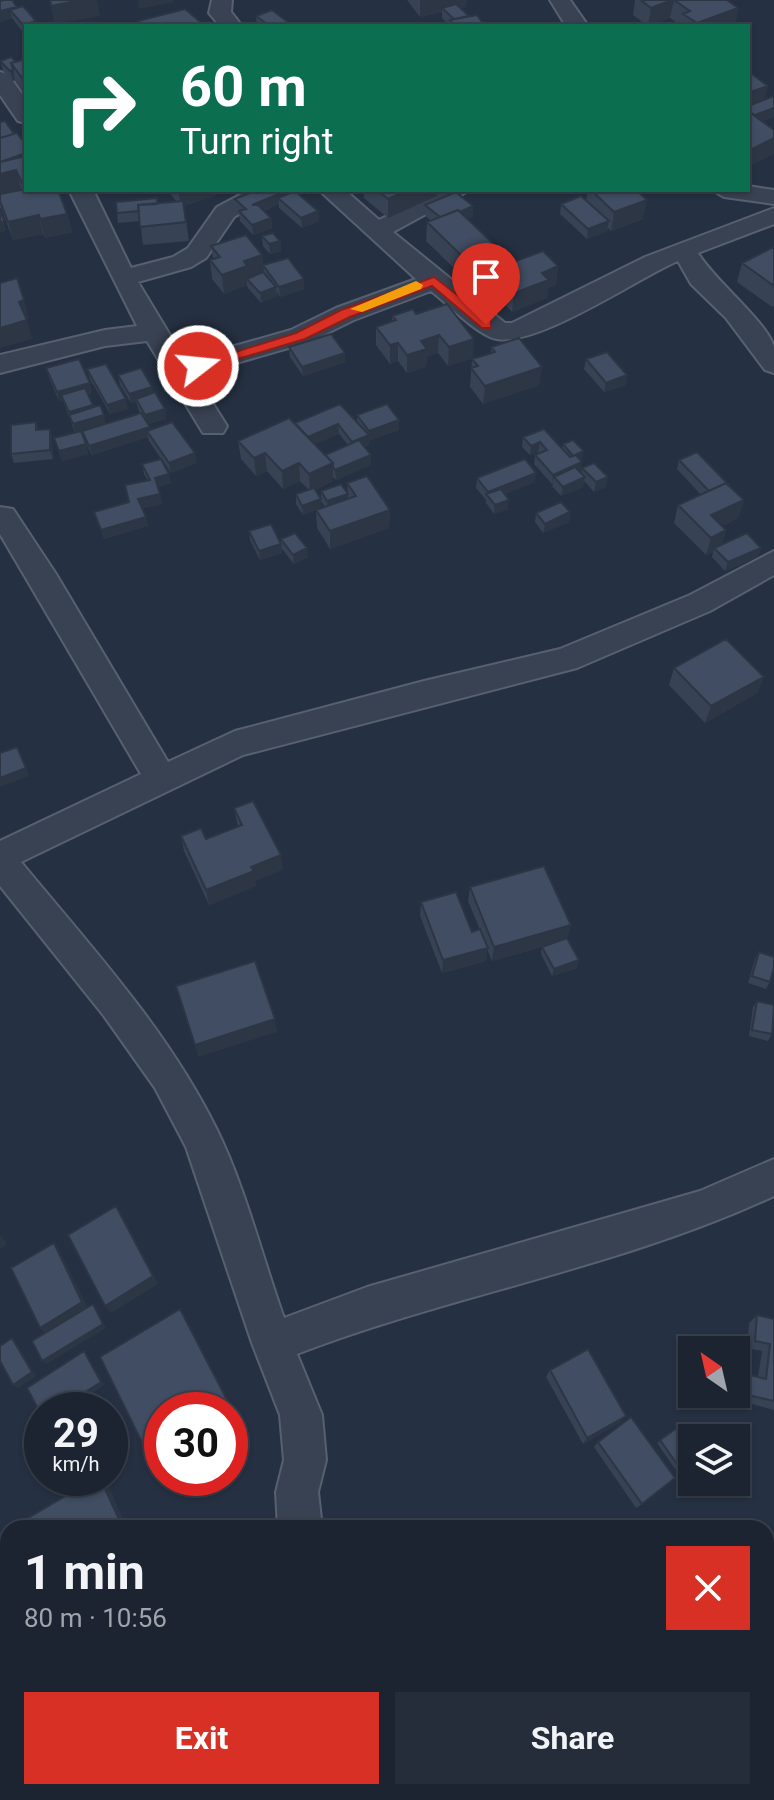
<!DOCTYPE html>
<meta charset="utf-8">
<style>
:root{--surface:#1c2432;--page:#252c3a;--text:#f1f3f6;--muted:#a0a4ac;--line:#3a414d;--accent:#d93025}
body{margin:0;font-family:Roboto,sans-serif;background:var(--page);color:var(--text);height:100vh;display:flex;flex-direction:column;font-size:30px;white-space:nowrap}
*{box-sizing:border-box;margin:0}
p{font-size:26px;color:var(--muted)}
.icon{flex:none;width:44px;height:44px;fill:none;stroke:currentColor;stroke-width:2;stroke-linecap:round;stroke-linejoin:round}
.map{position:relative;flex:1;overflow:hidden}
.drawer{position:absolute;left:0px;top:1520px;width:774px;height:280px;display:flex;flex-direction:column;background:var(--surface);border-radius:24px 24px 0 0;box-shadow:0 2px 6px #0004,0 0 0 2px var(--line)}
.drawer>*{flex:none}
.hud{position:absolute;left:24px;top:24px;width:726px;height:168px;border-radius:0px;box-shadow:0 2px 6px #0004,0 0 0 2px var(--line);background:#0b6e4f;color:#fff;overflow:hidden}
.needle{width:52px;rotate:326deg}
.fabs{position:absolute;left:678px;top:1336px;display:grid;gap:16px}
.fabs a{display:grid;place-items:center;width:72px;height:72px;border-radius:0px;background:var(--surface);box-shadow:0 2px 6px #0004,0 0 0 2px var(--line);font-size:40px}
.speed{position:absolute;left:24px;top:1392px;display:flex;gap:16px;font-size:40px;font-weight:700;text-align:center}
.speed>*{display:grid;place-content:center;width:104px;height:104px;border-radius:50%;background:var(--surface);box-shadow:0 2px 6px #0004,0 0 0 2px var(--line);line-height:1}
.speed small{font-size:20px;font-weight:400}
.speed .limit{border:12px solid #d22;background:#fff;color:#111}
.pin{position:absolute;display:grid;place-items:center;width:68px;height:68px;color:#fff;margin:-82px -34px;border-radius:50% 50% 50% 0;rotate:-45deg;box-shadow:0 0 8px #0007}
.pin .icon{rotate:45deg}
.me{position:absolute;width:88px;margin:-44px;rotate:74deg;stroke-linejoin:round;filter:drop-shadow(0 0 6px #0008)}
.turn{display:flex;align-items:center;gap:28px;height:168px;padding:0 24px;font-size:36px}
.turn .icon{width:104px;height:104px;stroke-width:2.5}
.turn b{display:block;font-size:56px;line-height:68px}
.round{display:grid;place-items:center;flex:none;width:84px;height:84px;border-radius:0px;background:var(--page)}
.head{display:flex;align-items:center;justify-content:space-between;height:136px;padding:0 24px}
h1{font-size:48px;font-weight:700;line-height:60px}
.primary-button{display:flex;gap:16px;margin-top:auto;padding:16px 24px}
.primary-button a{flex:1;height:92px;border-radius:0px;background:var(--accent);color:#fff;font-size:32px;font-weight:700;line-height:92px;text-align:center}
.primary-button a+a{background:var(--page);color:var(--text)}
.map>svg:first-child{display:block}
</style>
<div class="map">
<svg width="774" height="1800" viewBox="0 0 774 1800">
<rect width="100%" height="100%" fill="#253042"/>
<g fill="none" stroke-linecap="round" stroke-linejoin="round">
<g stroke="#57606f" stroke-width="4">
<path id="street" d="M212,0H232L231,12L242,26H220L209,13Z
M550,0H570L588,26H566Z
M0,72L8,74L26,100V123L18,121L0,95Z
M748,186L774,190V204L724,197L712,190H748Z
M69,190H93L131,268L173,257L188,248L217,207L249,190H279L234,217L206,258L191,267L138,282L185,360L291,330L336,308L416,279L319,190H345L379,220L439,190H470L393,232L505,323H512L645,257L774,208V224L698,253C714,280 768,323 774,347C774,355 774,365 774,373L765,370L726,318L691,284L678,261C639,277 527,355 490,337C469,327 449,305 431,291L354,320L309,342L195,375L227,426L223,433H203L147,341L105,346L0,373V355L105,330L137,326Z
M0,507L13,509L56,574L168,762L235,731L424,681L560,649L690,595L774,551V575L710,611L577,668L243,755L21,862C91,947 167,1029 216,1128C245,1186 262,1257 284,1318L367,1287L700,1191L774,1159V1196C622,1267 453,1294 297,1354L322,1415L326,1460L318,1492L322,1528H278L276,1492L284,1460L280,1415L252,1343L186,1147L155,1088L104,1016L0,886V841L141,774L0,534Z
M774,1680V1744L766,1747V1683Z
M594,1792H666L670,1800H598Z
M718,1792H766L764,1800H716Z"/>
</g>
<use href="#street" fill="#394252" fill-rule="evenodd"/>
</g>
<path fill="#374254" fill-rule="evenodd" d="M407,0H467L466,7L460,8L469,16L485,26H450L442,18V12L420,17Z
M635,0H727L738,8L735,26H681L670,18L648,26L633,15Z
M0,1L17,7V8L36,21L37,26H26L25,35L12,18L0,22Z
M256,16L293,26H257Z
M26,59V96L15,80L13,81L3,71L0,61L16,62Z
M0,122L26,190L67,214L72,232L45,238L43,234L13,240L1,208L0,209V194L21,190L0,194Z
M167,190H231L184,206L189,241L143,245L140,221L118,223L117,213L157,203L177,202Z
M246,190H289V194L318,211L319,221L302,228L279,208V204L264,211L271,218L272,228L253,235L240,221L239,213L236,209L235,199L248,193Z
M364,190H437V196L388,218L364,198Z
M588,190H636L643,219L611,231L608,228L607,231L587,239L560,214L561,204L586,201Z
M425,205L473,206V216L467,219L500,250L498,268L558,266L556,285L548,288L547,298L512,312L490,289L492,271L479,276L477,273L464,278L426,241L427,222L431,221L425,215Z
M262,236L280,241L281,251L270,254L263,246Z
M211,246L262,255L264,274L263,265L304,279V289L280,297L277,292V296L261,303L248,288L247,285L224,294L212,279L210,260L213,259Z
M774,247V306L772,307L737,282L742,263Z
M416,314L473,358L448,366L438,353L427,357L426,367L407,373L398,361L390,364L376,345V327L392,321V316Z
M289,347L345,362L303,376L290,357Z
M491,347L542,367L539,385L483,404L470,387L472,359L491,353Z
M586,359L626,385L604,392L584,369Z
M46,368L92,393L88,394L94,407L106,424L140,413L138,408L136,402L131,403L120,385L118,375L152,387L153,393L165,409L166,419L148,424L150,430L195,453L196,463L171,473L162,459L171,483L158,487L162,504L142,508L148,526L104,539L94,512L129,502L148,481L144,474L142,464L161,459L149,441L148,437L92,455L86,444L88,454L62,461L54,438L75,433L63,401H59L49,378Z
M87,369L128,409L110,414L90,379Z
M357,415L399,430L369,440V445L364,447L371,455V465L336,480L333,477V481L315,490L321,499V508L303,515L296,504V494L309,490L300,481L283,489L267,471L256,476L241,459L238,441L295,423H357ZM339,434L348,445L325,455L315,444Z
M36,422L38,430L50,429L52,438L53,459L14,463L11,454Z
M523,437L562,449L563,444L582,460L580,472L581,474L582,468L606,487L594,492L584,481L583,487L561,496L552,486L553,484H552L534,464L535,455L540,453L538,452L530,455L522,447Z
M679,460L730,486V487L744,500L738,518L722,526L726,530L722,544L761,548L758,557L725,571L712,557L713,552L706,555L674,523L678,505L701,495L677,469Z
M477,478L535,482L504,494L508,509L494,514L486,503V500L476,488Z
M347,483L390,510L389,528L330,549L317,528L316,510L325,507L321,501V491L348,494Z
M570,512L569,522L543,533L535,522L536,513Z
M249,531L281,543V539L308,557L294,564L282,549V553L260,560L250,540Z
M674,668L764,677L757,693L705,723L669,685Z
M234,808L283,869L255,881L256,886L209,905L184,851L181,836L206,839L238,827Z
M470,887L571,925L567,938L577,968L552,976L541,954L542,947L551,944L492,961L487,949L486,961L442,973L420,916L421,902L472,932L480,930L468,901Z
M759,952L770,982L766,989L748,983L755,959Z
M757,1001L772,1034L768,1041L749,1036L753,1007Z
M757,1315L774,1319V1410L740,1401L742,1381L750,1375L758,1377L762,1351L747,1348L749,1323Z
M550,1370L621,1422L583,1444L546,1377Z
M684,1423L702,1482L690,1490L657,1443Z
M598,1442L642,1504L636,1508L594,1447Z"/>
<path fill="#2d3645" d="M81,0H97L100,16L54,24L51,6Z
M138,0H173L174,2L139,9Z
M420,0H467L466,7L445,11L442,8V12L420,17Z
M674,0L670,18L648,26L651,8Z
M17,7L19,16L10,10L12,18L0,22V11Z
M738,8L735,26H696L697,23Z
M36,21L37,26H26V35H25L23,25Z
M13,70L15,80L13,81L10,71Z
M768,86L763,105L748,110V93Z
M774,108V117L749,127L751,117Z
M774,138V154L748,167V151Z
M26,153V173L16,170L21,189L0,194V162Z
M26,180V200L21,181Z
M178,190H231L184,206L189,241L184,206L181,207Z
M289,190L290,200L278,198L279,204L253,215L252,205Z
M408,190H437V196L388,218V199Z
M647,200L643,219L611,231L614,212Z
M473,206V216L442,229V220Z
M318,211L319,221L302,228L301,218Z
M67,214L72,232L45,238L40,219Z
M39,215L43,234L13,240L8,222Z
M271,218L272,228L253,235L252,225Z
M4,221L6,231L0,233V222Z
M609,221L607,231L587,239L588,229Z
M280,241L281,251L270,254L269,244Z
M500,250L498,268L479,276L481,257Z
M478,254L477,273L464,278L465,259Z
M262,255L264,274L247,280V285L224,294L222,275L244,261Z
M558,266L556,285L548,288L547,298L512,312L514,293L542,273Z
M304,279V289L280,297L279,287Z
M276,287L277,296L261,303L260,293Z
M24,300L29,319L24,321L19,302Z
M27,320L32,339L0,348V328Z
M439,335L438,353L427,357L426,367L407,373V355L421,341Z
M474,339L473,358L448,366L449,347Z
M398,343V361L390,364V345Z
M345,353V362L303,376L302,367Z
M542,367L539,385L483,404L485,386Z
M627,375L626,385L604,392L606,383Z
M90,383L92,393L64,400L61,395L63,401H59L57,392Z
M152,387L154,396L136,399V402L131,403L129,394Z
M126,399L128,409L110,414L107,405Z
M93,405L95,415L71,421L69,412Z
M165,409L166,419L147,425L145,415Z
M104,415L106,424L75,433L73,424Z
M399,420V430L369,441V431Z
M338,424L339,434L306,448L305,438Z
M150,427L151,436L147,431L148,437L92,455L89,446Z
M50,429L52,438L53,459L50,450Z
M369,435V445L352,451V442Z
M540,442L538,452L530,455L531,446Z
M86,444L88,454L62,461L59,451Z
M584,451L582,460L572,465L573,456Z
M195,453L196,463L171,473L169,463Z
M265,453L267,471L256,476L254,458Z
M371,455V465L336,480L335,470Z
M582,462L581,472L558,481L554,477L552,484L553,475Z
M299,463L300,481L283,489L282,471Z
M333,463V481L310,492L309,474Z
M536,473L535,482L491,500L488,495V492Z
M169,474L171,483L157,487L155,478Z
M585,477L583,487L561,496L563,487Z
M608,477L606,487L594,492L596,482Z
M160,494L162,504L140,508L138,499Z
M348,494V504L328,510L327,501Z
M321,499V508L303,515L302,506Z
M509,500L508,509L494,514L495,505Z
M744,500L738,518L706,533L711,515Z
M390,510L389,528L330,549V531Z
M570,512L569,522L543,533L545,524Z
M146,517L148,526L104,539L101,530Z
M726,530L721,548H714L713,552L706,555L711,538Z
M281,544L282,553L260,560L259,551Z
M307,548L308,557L294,564L293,555Z
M761,548L758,557L725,571L728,562Z
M764,677L757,693L705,723L711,706Z
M26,768L29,776L0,787V778Z
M281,855L283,869L255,881L256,886L209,905L206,890L251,867Z
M571,925L567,939L492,961L494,947Z
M488,948L486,961L442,973L443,960Z
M579,960L577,968L552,976L554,969Z
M275,1019L277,1032L198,1057L195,1045Z
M116,1206L158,1284L111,1313L105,1306Z
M0,1234L7,1244L0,1249Z
M54,1243L60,1252L89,1310L47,1335L40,1328Z
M93,1304L106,1328L46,1364L42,1361Z
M186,1320L245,1432L230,1442V1431Z
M12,1338L16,1342L36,1376L18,1388L13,1385Z
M84,1351L87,1355L104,1385L66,1410H57Z
M626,1416L621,1422L583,1444L587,1438Z
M162,1475V1478H174L166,1483L159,1477Z
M100,1478L106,1480L127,1528H123Z
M8,1602V1610L0,1615V1607Z"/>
<path fill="#404d62" stroke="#2d3645" stroke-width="2" d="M4,0H12L17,7L0,11V1Z
M50,0H81L51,6Z
M641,0H672L651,8Z
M674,0H727L738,8L697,23L683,14L690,11Z
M456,4L469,16L454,19L442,8Z
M23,6L36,21L23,25L10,10Z
M185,9L204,25L143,26L138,21Z
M272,10L293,26H270L256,16Z
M477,15L485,26H454L450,20Z
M11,57L16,62L11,63L13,70L10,71L0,61Z
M26,59V82H25L11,63Z
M748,71L768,86L748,93Z
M774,96V108L755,115L748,111V106Z
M748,111L774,130V138L748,151Z
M5,121L14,134L0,138V122Z
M17,133L26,145V153L0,162V138Z
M26,156V180L21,181L16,170L0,174V162Z
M26,189V190H58L67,214L40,219L39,215L8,222L0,201V194Z
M257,190H289L252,205H258L271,218L252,225L239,211L246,209L235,199Z
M377,190H408L388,199Z
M591,190H636L647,200L614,212Z
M295,191L318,211L301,218L278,198Z
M456,192L473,206L460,212L458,210L440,217L425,205Z
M581,196L609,221L588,229L561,204Z
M157,198V204L138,205L139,211L117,213L116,202Z
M183,201L186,222L140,227L138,205Z
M0,210L4,221L0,222Z
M458,210L500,250L481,257L478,254L465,259L427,222Z
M273,233L280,241L269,244L262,236Z
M246,235L262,255L244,261L247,266L222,275L210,260L220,257L211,246Z
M774,247V286L742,263Z
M543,251L558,266L542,273L549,280L514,293L492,270Z
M288,258L304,279L279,287L263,265Z
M263,272L276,287L260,293L247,279Z
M17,278L24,300L19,302L27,320L0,328V283Z
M447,304L474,339L449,347L439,335L421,341L427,349L407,355L398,343L390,345L376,327L396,320L392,316L413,309L416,314Z
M331,334L345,353L302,367L289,347Z
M519,338L542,367L485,386L471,368L478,366L472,359L495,352L491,347Z
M607,352L627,375L606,383L586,359Z
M79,359L90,383L57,392L46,368Z
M106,364L126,399L107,405L87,369Z
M141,368L152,387L129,394L118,375Z
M85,388L93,405L69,412L61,395Z
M155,392L165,409L145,415L136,399Z
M340,404L369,435L352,442L338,424L308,437L295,423Z
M387,404L399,420L369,431L357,415Z
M100,405L104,415L73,424L69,415Z
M141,413L150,427L89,446L82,431Z
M289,418L333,463L309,474L299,463L282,471L265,453L254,458L238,441Z
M36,422V430L50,429V450L11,454V425Z
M172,422L195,453L169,463L147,431Z
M544,429L570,457L576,455L582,462L553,475L535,455L547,450L540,442L531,446L523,437Z
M81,431L86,444L59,451L54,438Z
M359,440L371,455L335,470L333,467V463L325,455Z
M573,440L584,451L573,456L563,444Z
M697,452L730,486H729L726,483L709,491L679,460Z
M161,459L169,474L155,478L160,494L138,499L146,517L101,530L94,512L129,502L125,485L150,480L142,464Z
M525,459L536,473L488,492L477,478Z
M594,463L608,477L596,482L582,468Z
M575,467L585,477L563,487L554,477Z
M367,476L390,510L330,531L316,510L356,496L347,483Z
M726,483L744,500L711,515L726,530L711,538L678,505Z
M341,484L348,494L327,501L321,491Z
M314,488L321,499L302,506L296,494Z
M501,489L509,500L495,505L486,494Z
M561,502L570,512L545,524L536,513Z
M271,524L281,544L259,551L249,531Z
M295,533L307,548L293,555L281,539Z
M747,533L761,548L728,562L714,548Z
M726,639L764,677L711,706L674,668Z
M17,747L26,768L0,778V753Z
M253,801L281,855L251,867L254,871L206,890L181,836L201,828L206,839L242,825L234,808Z
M544,866L571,925L494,947L470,887Z
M456,892L472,932L480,929L488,948L443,960L421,902Z
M567,938L579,960L554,969L542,947Z
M759,952L774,957V967L770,982L752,976Z
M255,961L275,1019L195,1045L176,986Z
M757,1001L774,1005L772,1034L752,1030Z
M116,1206L153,1276L105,1306L68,1235Z
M54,1243L82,1302L40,1328L11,1268Z
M93,1304L103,1324L42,1361L32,1341Z
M180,1309L240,1425L230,1431V1410H162V1475L159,1477L100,1357Z
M757,1315L774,1319V1401L748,1395L750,1375L766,1379L770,1344L755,1341Z
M12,1338L32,1372L13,1385L0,1361V1346Z
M588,1349L626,1416L587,1438L550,1370Z
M84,1351L101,1382L57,1410H42V1416L27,1388Z
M631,1417L675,1478L642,1504L598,1442Z
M684,1423L695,1438H692V1482H702L694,1488L660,1440Z
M96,1478H100L123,1528H11Z
M8,1530V1602L0,1607V1535Z"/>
<path fill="#d93025" stroke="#8d1f18" stroke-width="2" d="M434,277L491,321V328H482L432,286L350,317L305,339L198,371L191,366L296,333L341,310Z"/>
<path fill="#f59e0b" d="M416,281L423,285L421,289L362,312L350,309Z"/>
</svg>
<div class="fabs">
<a><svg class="needle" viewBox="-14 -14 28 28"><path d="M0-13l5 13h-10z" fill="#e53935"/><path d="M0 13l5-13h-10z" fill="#a0a4ac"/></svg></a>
<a><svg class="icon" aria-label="layers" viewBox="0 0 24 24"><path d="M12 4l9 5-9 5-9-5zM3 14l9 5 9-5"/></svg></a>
</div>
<div class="speed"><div>29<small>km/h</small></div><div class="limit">30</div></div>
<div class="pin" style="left:486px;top:325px;background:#d93025"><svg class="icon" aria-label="arrive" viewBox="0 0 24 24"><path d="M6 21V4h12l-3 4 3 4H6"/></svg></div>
<svg class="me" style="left:198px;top:366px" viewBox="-20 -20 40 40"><circle r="17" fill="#d93025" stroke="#fff" stroke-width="3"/><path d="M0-11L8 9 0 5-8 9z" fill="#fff"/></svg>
<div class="hud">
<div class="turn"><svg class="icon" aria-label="right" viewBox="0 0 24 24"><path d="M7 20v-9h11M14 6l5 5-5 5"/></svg><div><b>60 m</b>Turn right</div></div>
</div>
<section class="drawer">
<div class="head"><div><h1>1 min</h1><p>80 m · 10:56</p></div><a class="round" style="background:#d93025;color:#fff"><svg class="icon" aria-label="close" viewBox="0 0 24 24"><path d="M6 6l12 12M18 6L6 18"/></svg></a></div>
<div class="primary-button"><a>Exit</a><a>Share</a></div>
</section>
</div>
